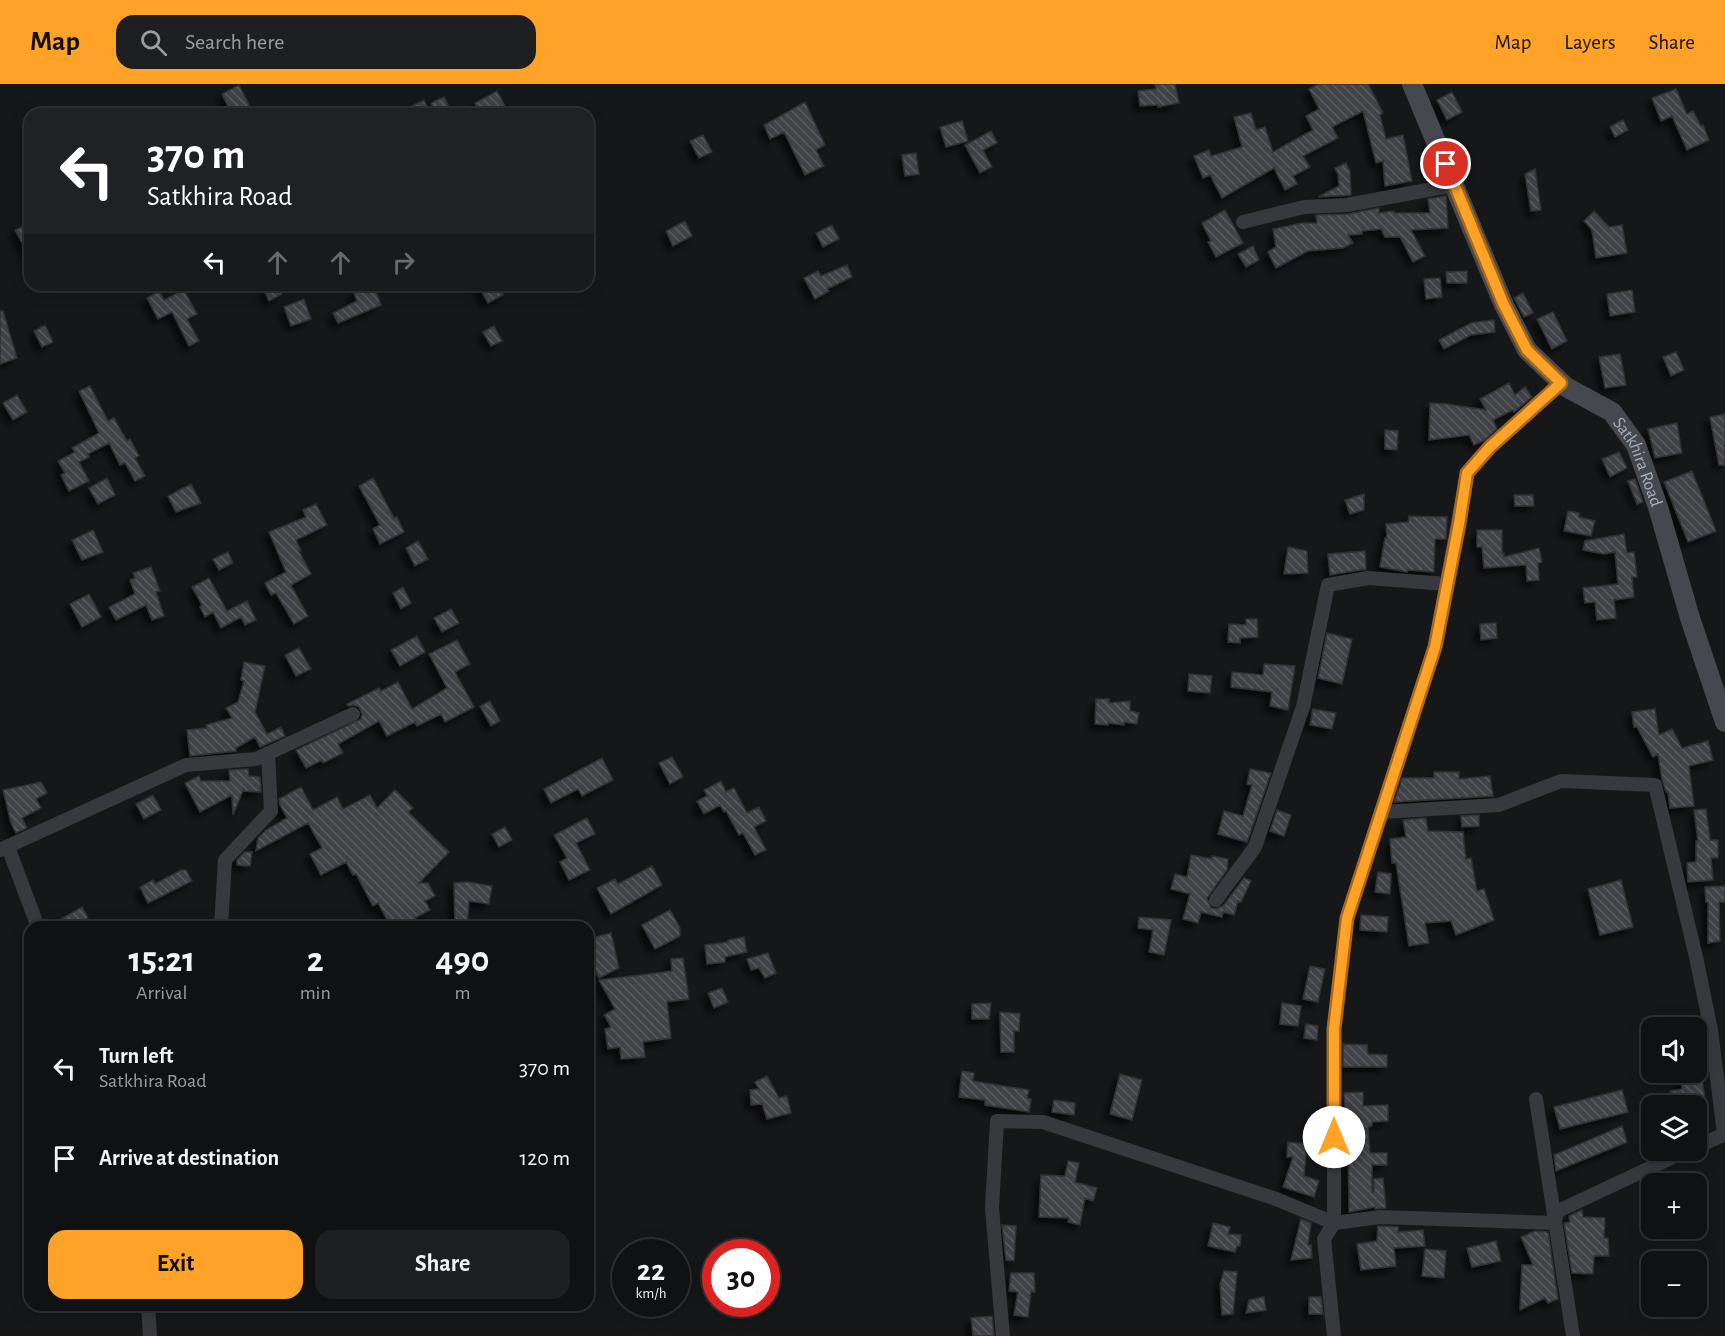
<!DOCTYPE html>
<meta charset="utf-8">
<style>
:root{--surface:#101113;--page:#1e1f21;--text:#f1f3f6;--muted:#9c9da0;--line:#303133;--accent:#ffa228}
body{margin:0;font-family:"Alegreya Sans",sans-serif;background:var(--page);color:var(--text);height:100vh;display:flex;flex-direction:column;font-size:22px;white-space:nowrap}
*{box-sizing:border-box;margin:0}
p{font-size:20px;color:var(--muted)}
.icon{flex:none;width:33px;height:33px;fill:none;stroke:currentColor;stroke-width:2;stroke-linecap:round;stroke-linejoin:round}
.map{position:relative;flex:1;overflow:hidden}
.details{position:absolute;left:24px;top:837px;width:570px;height:390px;display:flex;flex-direction:column;background:var(--surface);border-radius:18px;box-shadow:0 3px 15px #0003,0 0 0 2px var(--line)}
.details>*{flex:none}
.hud{position:absolute;left:24px;top:24px;width:570px;height:183px;border-radius:18px;box-shadow:0 3px 15px #0003,0 0 0 2px var(--line);background:#202124;color:#fff;overflow:hidden}
.buttons{position:absolute;left:1641px;top:933px;display:grid;gap:12px}
.buttons a{display:grid;place-items:center;width:66px;height:66px;border-radius:12px;background:var(--surface);box-shadow:0 3px 15px #0003,0 0 0 2px var(--line);font-size:30px}
.speed{position:absolute;left:612px;top:1155px;display:flex;gap:12px;font-size:30px;font-weight:700;text-align:center}
.speed>*{display:grid;place-content:center;width:78px;height:78px;border-radius:50%;background:var(--surface);box-shadow:0 3px 15px #0003,0 0 0 2px var(--line);line-height:1}
.speed small{font-size:15px;font-weight:400}
.speed .limit{border:9px solid #d22;background:#fff;color:#111}
.pin{position:absolute;display:grid;place-items:center;width:51px;height:51px;color:#fff;margin:-26px;border:3px solid #fff;border-radius:50%;box-shadow:0 2px 6px #0007}
.me{position:absolute;width:66px;margin:-33px;rotate:0deg;stroke-linejoin:round;filter:drop-shadow(0 0 4px #0008)}
.turn{display:flex;align-items:center;gap:21px;height:126px;padding:0 24px;font-size:27px}
.turn .icon{width:78px;height:78px;stroke-width:2.5}
.turn b{display:block;font-size:42px;line-height:51px}
.lanes{display:flex;align-items:center;height:57px;padding:0 24px;background:#0003;justify-content:center;gap:30px;direction:ltr}
.lanes .off{opacity:.35}
.eta{display:flex;justify-content:space-evenly;align-items:center;height:102px;text-align:center}
.eta b{font-size:36px;font-weight:700;line-height:42px}
.button{display:flex;gap:12px;margin-top:auto;padding:12px 24px}
.button a{flex:1;height:69px;border-radius:18px;background:var(--accent);color:#111;font-size:24px;font-weight:700;line-height:69px;text-align:center}
.button a+a{background:var(--page);color:var(--text)}
ul{padding:0;list-style:none}
li{display:flex;align-items:center;gap:18px;height:90px;padding:0 24px}
li div{flex:1}
li b{display:block;font-size:22px}
li em{font-style:normal}
header{display:flex;align-items:center;gap:36px;box-sizing:border-box;height:84px;padding:0 30px;background:var(--accent);color:#111}
header strong{font-size:28px}
nav{display:flex;gap:33px;margin-inline-start:auto;font-size:21px}
.search{width:420px;height:54px;background:var(--page);display:flex;align-items:center;gap:15px;box-sizing:border-box;padding:0 21px;border-radius:18px;color:var(--muted);font-size:22px}
.map>svg:first-child{display:block}
</style>
<header>
<strong>Map</strong>
<div class="search"><svg class="icon" aria-label="search" viewBox="0 0 24 24"><circle cx="10" cy="10" r="6"/><path d="M15 15l6 6"/></svg>Search here</div>
<nav><a>Map</a><a>Layers</a><a>Share</a></nav>
</header>
<div class="map">
<svg width="1725" height="1252" viewBox="0 0 1725 1252">
<defs>
<pattern id="building-back-hatch" width="6" height="6" patternUnits="userSpaceOnUse" patternTransform="scale(1.5)"><rect width="6" height="6" fill="#404246"/><path d="M-1 5l2 2M0 0l6 6M5-1l2 2" fill="none" stroke="#595b5f"/></pattern>
<filter id="shadow"><feDropShadow dx="-5.5" dy="5.5" stdDeviation="3" flood-color="#0009"/></filter>
</defs>
<rect width="100%" height="100%" fill="#161719"/>
<path fill="url(#building-back-hatch)" stroke="#303135" stroke-width="1.5" filter="url(#shadow)" d="M1155,0H1175L1179,19L1158,23V21L1140,22L1138,7L1156,5Z
M1319,0H1368L1383,29L1380,31L1386,55L1403,51L1412,97L1385,102L1383,77L1376,79L1363,27L1332,43L1338,54L1303,72L1310,83L1293,92L1297,100L1285,106L1274,84L1222,114L1210,91L1203,94L1194,72L1209,66L1211,72L1242,63L1234,33L1251,29L1256,46L1265,43L1273,68L1313,46L1306,32L1319,25L1309,5Z
M239,1L250,23L237,30H232L222,10Z
M1676,5L1687,30L1693,27L1701,42L1703,41L1709,56L1687,66L1672,32L1661,37L1652,14Z
M497,7L505,22L490,30H480L475,19Z
M1452,8L1462,28L1447,36L1437,16Z
M444,13L449,23L436,30L431,19Z
M424,16L429,27L423,30H396Z
M805,18L825,61L816,66L824,82L805,91L784,48L770,55L764,41Z
M1623,36L1628,46L1615,53L1610,43Z
M962,37L968,57L946,63L940,43Z
M991,47L997,59L983,66L992,83L980,89L965,61Z
M703,51L712,68L699,74L690,57Z
M916,69L919,90L905,92L902,71Z
M1346,79L1350,88L1351,111L1318,113L1339,102L1338,90L1335,84Z
M1535,85L1541,126L1531,127L1525,90Z
M1446,112L1448,144L1411,146L1425,172L1413,178L1400,153H1385L1381,145L1362,147V150L1348,151L1353,159L1343,164L1308,167L1276,184L1268,168L1276,163L1273,145L1302,139H1317L1316,131L1348,130L1379,124V129L1394,127V129H1430L1428,115Z
M1225,126L1243,159L1216,173L1208,158L1211,157L1202,139Z
M1594,127L1609,143L1622,141L1627,169L1596,174L1592,146L1584,137Z
M685,137L692,152L673,162L666,147Z
M26,141L30,148V174L15,146Z
M832,141L839,155L823,163L816,149Z
M1253,162L1259,176L1246,183L1238,170Z
M847,181L852,193L827,205L829,207L815,215L804,194L818,187L821,192Z
M1467,187V199H1447L1446,188Z
M1440,194L1442,213L1426,215L1424,195Z
M275,201H278L282,210L269,217L264,206Z
M478,201H498L503,211L488,219Z
M374,202L381,221L338,239L333,229L357,217L354,209Z
M184,206L197,230L187,235L199,257L189,262L172,228L158,235L147,214L159,207L164,216Z
M1632,206L1635,228L1610,232L1607,210Z
M1523,209L1533,229L1524,233L1514,214Z
M304,215L311,235L291,242L284,223Z
M0,227H3L17,274L0,280Z
M1553,228L1567,257L1552,265L1537,235Z
M1494,236L1495,248L1471,251L1444,265L1439,256L1471,239Z
M45,241L53,258L42,263L34,247Z
M494,242L502,257L491,262L483,248Z
M1676,268L1684,286L1671,292L1663,273Z
M1620,270L1626,301L1605,304L1599,273Z
M1509,299L1515,311L1525,303L1532,313L1514,328L1513,326L1493,336L1497,345L1485,356L1474,361L1469,351L1429,356L1430,319L1447,320L1486,326L1480,315Z
M90,302L108,337L114,334L127,357L130,355L139,372L135,374L145,392L135,397L125,379L120,381L109,359L88,370L89,373L79,378L89,397L69,407L61,391L65,389L58,377L75,368L72,364L99,349L79,307Z
M17,311L27,328L13,336L3,319Z
M1725,330V381H1719L1710,333Z
M1677,339L1682,369L1655,374L1648,345Z
M1385,346L1398,347L1397,366L1385,365Z
M1619,368L1627,384L1610,393L1602,375Z
M1692,387L1716,447L1688,458L1664,398Z
M107,394L115,411L98,420L89,404Z
M373,394L394,434L397,433L404,448L380,460L373,445L380,441L359,402Z
M1635,395L1643,418L1637,420L1628,397Z
M191,400L201,419L176,428L168,412Z
M1364,410V426L1350,430L1345,416Z
M1514,411H1533L1534,422H1515Z
M316,420L327,441L296,456L301,467H299L311,490L291,501L308,532L294,540L276,509L271,511L265,499L286,488L269,448L306,433L303,426Z
M1568,427L1579,429V433L1595,437L1591,452L1564,447Z
M1409,432L1447,433L1446,455H1435L1434,488L1408,486L1407,488L1380,483L1385,454H1387L1386,440L1408,438Z
M93,446L103,468L82,476L72,456Z
M1477,446H1502V469H1504V473L1539,464L1542,478L1538,479L1539,496L1527,497L1526,481L1484,484L1482,463H1477Z
M1624,450L1627,469L1634,468L1637,493H1632L1634,513L1614,516L1616,534L1597,536L1595,518L1585,519L1583,504L1618,500L1615,468L1604,470L1583,466L1585,457Z
M418,457L428,475L415,482L406,464Z
M1288,463L1307,467L1308,489L1284,490Z
M1365,467L1366,485L1330,491L1328,470Z
M228,468L233,479L219,486L213,475Z
M151,483L160,507L156,508L164,532L152,536L146,521L116,536L109,523L135,510L130,496L135,494L133,489Z
M209,494L227,527L247,517L256,536L245,541L241,533L221,544L213,528L205,533L200,523L202,521L192,503Z
M403,503L411,519L401,525L393,509Z
M89,510L101,533L82,543L70,520Z
M451,525L459,539L442,548L434,534Z
M1246,535H1257L1258,553L1240,554V559L1228,558L1229,540L1246,541Z
M1496,539L1497,554L1481,556L1480,540Z
M1327,549L1352,555L1342,600L1318,594Z
M417,552L425,568L400,582L391,566Z
M457,556L470,580L455,588L474,623L445,638L441,630L417,642L415,638L387,652L379,637L338,660L343,669L323,679L322,676L306,684L296,666L361,635L362,630L359,623L353,621L348,622L347,620L379,604L381,607L398,598L412,625L447,604L429,570Z
M299,564L311,585L296,592L285,571Z
M244,578L265,582L255,628L267,650L281,643L285,652L260,663L255,653L236,664V667L190,672L187,646L207,644L206,641L232,634L226,624L238,618L244,597L241,596Z
M1264,580L1295,582L1288,626L1270,622L1272,608L1231,603L1232,588L1263,591Z
M1189,590L1212,592L1210,609L1188,607Z
M1096,615H1109V619L1130,617V627L1139,629L1137,640L1124,638V641L1108,639V641L1095,640Z
M490,617L500,637L491,642L480,622Z
M1313,625L1336,629L1332,645L1310,641Z
M1655,625L1659,651L1672,645L1682,664L1708,657L1713,676L1689,682L1694,722L1670,724L1668,708H1666L1662,696L1658,670L1653,673L1637,643H1634L1632,628Z
M672,673L683,693L670,700L659,679Z
M602,674L613,696L582,712L578,705L551,719L544,705Z
M248,685L249,692L260,693L261,708L244,707V704L233,731L232,711L200,728L185,699L199,692L201,697H230L229,686Z
M1250,685L1271,689L1247,758L1218,750L1224,727L1243,732L1252,701L1247,700Z
M1434,688H1459V695L1490,692L1493,712L1394,718L1402,694H1434Z
M721,697L726,708L734,704L747,729L759,723L766,737L754,743L766,766L755,771L743,749L739,751L726,727L724,728L720,721L704,730L697,717L707,712L704,706Z
M41,698L47,709L36,715L41,724L22,734L27,744L16,749L11,739L3,706Z
M301,703L313,726L337,713L343,725L370,711L377,724L395,706L413,724L408,728L449,768L419,799H428L435,812L425,817L430,826L415,834L417,837L414,838L416,843H391L378,819L373,822L356,790L353,791L346,778L321,791L310,770L322,764L308,739L256,767L258,754L266,746L287,734L280,721L279,715Z
M153,711L161,726L144,735L136,720Z
M1706,725L1710,756H1718V774H1711L1713,796L1688,798L1687,779L1696,778V757H1698L1694,726Z
M1277,726L1291,731L1284,752L1270,747Z
M1479,731V742L1462,743L1461,732Z
M587,734L595,750L576,759L590,786L569,796L560,778L567,774L554,751Z
M1426,734L1428,747L1463,748L1466,775L1471,774L1477,807L1484,805L1494,836L1456,851L1451,837L1425,839L1429,859L1409,862L1396,779H1392L1390,755L1406,753L1403,736Z
M505,743L512,756L499,763L492,750Z
M245,768H252L250,782L237,781V776Z
M1191,771L1212,775V772L1228,775L1227,786L1207,814L1211,824L1216,825L1223,822L1244,794L1251,797L1241,818L1238,817L1234,831L1223,828L1222,833L1201,828L1198,839L1183,835L1190,810L1171,805L1175,790L1187,793Z
M652,782L662,801L611,830L597,804L615,795L618,800Z
M181,786H186L192,797L148,819L140,803L153,796L155,800Z
M1378,788L1391,790L1390,810L1375,808Z
M1621,796L1633,843L1600,851L1588,805Z
M468,798L492,802L489,820L469,817L467,843H455L454,799Z
M1725,802V818H1719L1720,857L1708,859V818H1706L1705,803Z
M82,823L88,834L72,843H47Z
M670,826L680,844V852L655,865L642,841Z
M1361,831L1388,833L1387,848L1360,846Z
M1139,833L1171,836L1164,871L1149,868L1153,846L1138,844Z
M611,849L619,884L599,894L592,882L588,855Z
M744,853L747,868L725,873V878L707,880L705,861L728,858V856Z
M768,869L776,889L765,894L759,884L751,886L747,875Z
M683,874L689,915L667,918L671,954L643,958L645,973L621,975L620,963L608,965L605,945L611,943L604,931L615,925L599,896L672,887L671,875Z
M1310,882L1325,885L1318,918L1303,915Z
M722,904L728,918L714,924L708,909Z
M991,919L989,935H972V920Z
M1282,919L1301,922L1298,942L1280,940Z
M1000,928L1020,930L1019,947H1014V968H1001Z
M1306,940L1318,942L1317,956L1304,954Z
M1343,960L1367,961L1368,970L1387,971V983H1343Z
M962,987L974,989L973,997L1029,1006L1027,1014L1031,1015L1029,1028L985,1021V1016L959,1013Z
M1680,988H1701L1706,1022H1671L1670,1007L1682,1005Z
M1120,990L1142,996L1132,1036L1110,1030Z
M767,992L779,1014L787,1012L791,1029L767,1035L762,1020L751,1021L750,1006L759,1005L755,998Z
M1622,1006L1628,1028L1560,1045L1554,1023Z
M1363,1008V1022L1388,1021V1037L1372,1038V1042L1368,1043L1370,1069H1387V1081H1372V1108H1374V1095L1383,1094L1386,1124L1375,1125V1123L1349,1128L1348,1044H1346L1344,1009Z
M1054,1016L1075,1019L1074,1031L1052,1028Z
M1622,1042L1627,1058L1556,1087L1554,1071Z
M1288,1058L1307,1060L1304,1092L1319,1097L1314,1113L1283,1103L1293,1073H1287Z
M1068,1077L1079,1079L1075,1098L1097,1104L1093,1117L1085,1114L1080,1141L1068,1138L1069,1134L1039,1133L1041,1091L1065,1092Z
M1582,1126L1583,1133L1605,1134L1604,1154H1608L1609,1172H1594L1593,1190L1572,1189L1564,1139L1570,1138L1569,1132Z
M1301,1135L1311,1139L1308,1161H1311L1312,1174L1291,1176Z
M1213,1139L1230,1143L1228,1150L1241,1151L1240,1162H1237L1235,1168L1208,1162Z
M1002,1141L1016,1142L1014,1177L1006,1176Z
M1378,1142L1398,1143V1148L1423,1146L1425,1162L1394,1164L1396,1182L1361,1186L1357,1160L1377,1157Z
M1535,1147L1548,1148L1558,1215L1548,1219L1545,1214L1520,1226L1522,1181H1533L1521,1153Z
M1496,1157L1501,1177L1472,1183L1467,1164Z
M1425,1165L1446,1167L1444,1194L1422,1192Z
M1224,1187L1237,1188L1233,1230L1222,1231L1220,1200Z
M1011,1189H1034L1035,1208H1031L1028,1233L1014,1231L1018,1208L1009,1207Z
M1264,1213L1266,1226L1246,1229L1249,1216Z
M1309,1213H1321L1323,1230H1309Z
M992,1232L994,1252H973L971,1234Z"/>
<g fill="none" stroke-linecap="round" stroke-linejoin="round">
<path stroke="#37393e" stroke-width="14" d="M1243,138L1304,123L1347,121L1454,101
M1382,728L1499,721L1561,697L1655,701L1696,873L1711,946L1724,1050
M8,763L38,843
M0,766L186,681L256,675L353,630
M1216,816L1255,763L1303,623L1328,501L1368,494L1447,500
M221,843L225,776L271,727L268,669
M1536,1015L1573,1252
M1696,1063L1725,1050
M148,1221L150,1252
M1003,1252L992,1124L997,1037L1043,1038L1276,1115L1334,1139L1380,1133L1554,1139L1558,1127L1688,1066
M1334,1252L1324,1155L1334,1139V945L1347,834L1435,563L1467,389L1490,363L1561,299"/>
<path stroke="#45484e" stroke-width="20" id="s1" d="M1412,0L1503,219L1527,266L1566,303L1612,328L1636,361L1658,423L1690,534L1725,638"/>
</g>
<g fill="none" stroke-linecap="round" stroke-linejoin="round">
<g stroke="#a6691a" stroke-width="15">
<path id="route" d="M1334,1053V945L1347,834L1435,563L1459,440L1467,389L1490,363L1561,299L1527,266L1503,219L1446,80"/>
</g>
<use href="#route" stroke="#ffa228" stroke-width="10"/>
</g>
<g text-anchor="middle" stroke-width="6" stroke-linejoin="round" paint-order="stroke">
<g font-size="18" fill="#a7afba" stroke="#111214">
<text dy="6" stroke="none"><textPath href="#s1" startOffset="453">Satkhira Road</textPath></text>
</g>
</g>
</svg>
<div class="buttons">
<a><svg class="icon" aria-label="sound" viewBox="0 0 24 24"><path d="M4 9h4l5-4v14l-5-4H4zM17 9q2 3 0 6"/></svg></a>
<a><svg class="icon" aria-label="layers" viewBox="0 0 24 24"><path d="M12 4l9 5-9 5-9-5zM3 14l9 5 9-5"/></svg></a>
<a>+</a>
<a>−</a>
</div>
<div class="speed"><div>22<small>km/h</small></div><div class="limit">30</div></div>
<div class="pin" style="left:1446px;top:80px;background:#d93025"><svg class="icon" aria-label="arrive" viewBox="0 0 24 24"><path d="M6 21V4h12l-3 4 3 4H6"/></svg></div>
<svg class="me" style="left:1334px;top:1053px" viewBox="-20 -20 40 40"><circle r="19" fill="#fff"/><path d="M0-13L10 11 0 6-10 11z" fill="#ffa228"/></svg>
<div class="hud">
<div class="turn"><svg class="icon" aria-label="left" viewBox="0 0 24 24"><path d="M17 20v-9H6M10 6l-5 5 5 5"/></svg><div><b>370 m</b>Satkhira Road</div></div>
<div class="lanes"><svg class="icon" aria-label="left" viewBox="0 0 24 24"><path d="M17 20v-9H6M10 6l-5 5 5 5"/></svg><svg class="icon off" aria-label="ahead" viewBox="0 0 24 24"><path d="M12 20V5M6 11l6-6 6 6"/></svg><svg class="icon off" aria-label="ahead" viewBox="0 0 24 24"><path d="M12 20V5M6 11l6-6 6 6"/></svg><svg class="icon off" aria-label="right" viewBox="0 0 24 24"><path d="M7 20v-9h11M14 6l5 5-5 5"/></svg></div>
</div>
<section class="details">
<div class="eta">
<div><b>15:21</b><p>Arrival</p></div>
<div><b>2</b><p>min</p></div>
<div><b>490</b><p>m</p></div>
</div>
<ul>
<li><svg class="icon" aria-label="left" viewBox="0 0 24 24"><path d="M17 20v-9H6M10 6l-5 5 5 5"/></svg><div><b>Turn left</b><p>Satkhira Road</p></div><em>370 m</em></li>
<li><svg class="icon" aria-label="arrive" viewBox="0 0 24 24"><path d="M6 21V4h12l-3 4 3 4H6"/></svg><div><b>Arrive at destination</b></div><em>120 m</em></li>
</ul>
<div class="button"><a>Exit</a><a>Share</a></div>
</section>
</div>
